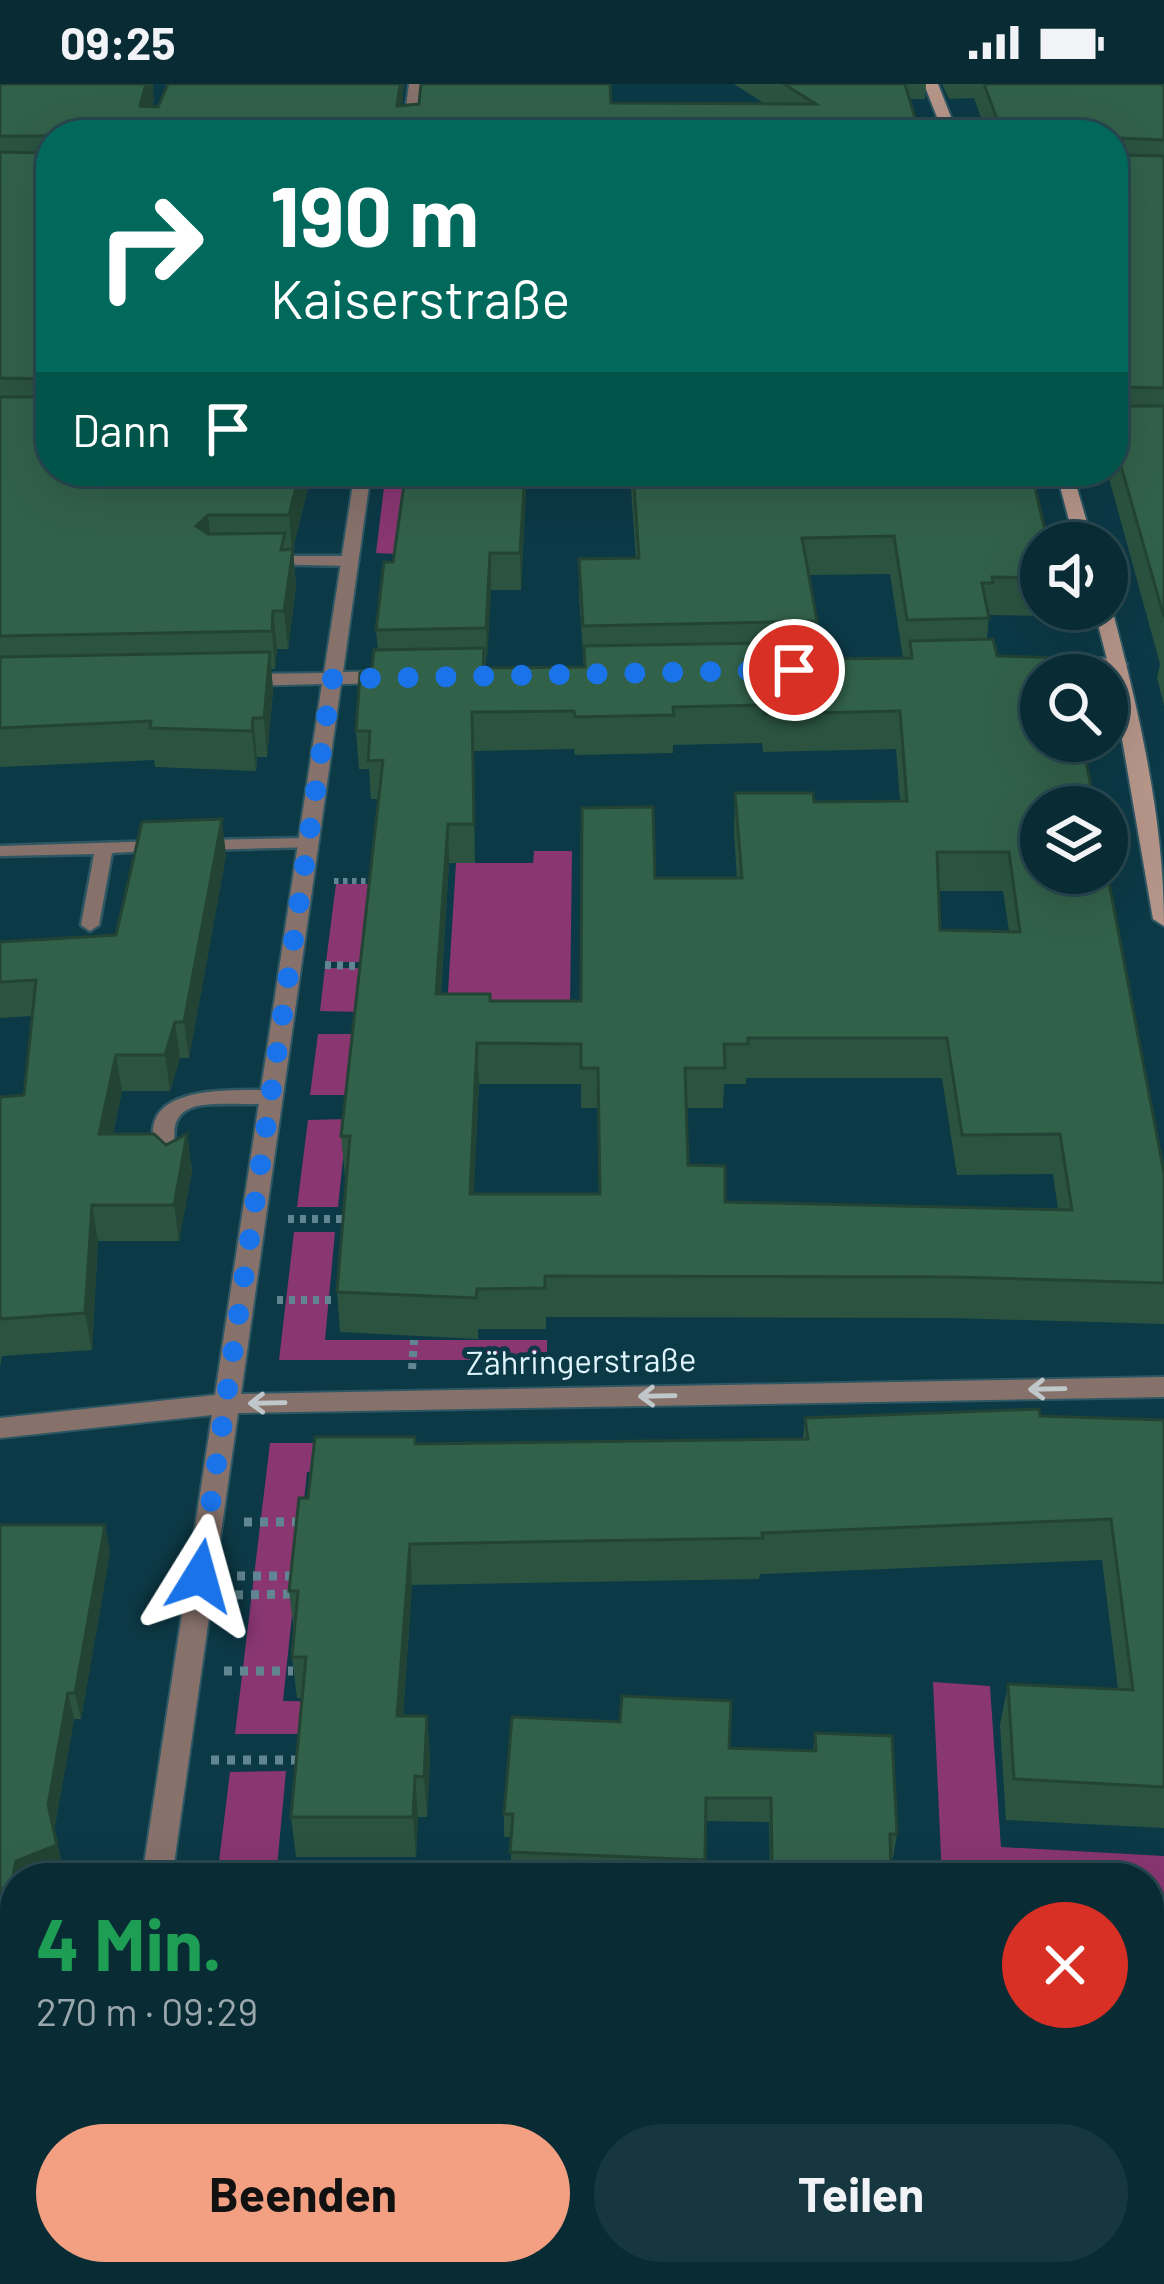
<!DOCTYPE html>
<html lang="de">
<meta charset="utf-8">
<style>
:root{--surface:#092b34;--page:#173740;--text:#f1f3f6;--muted:#99a7ac;--line:#29474f;--accent:#f3a082}
body{margin:0;font-family:Barlow,sans-serif;background:var(--page);color:var(--text);height:100vh;display:flex;flex-direction:column;font-size:45px;white-space:nowrap}
*{box-sizing:border-box;margin:0}
p{font-size:39px;color:var(--muted)}
.icon{flex:none;width:66px;height:66px;fill:none;stroke:currentColor;stroke-width:2;stroke-linecap:round;stroke-linejoin:round}
.map{position:relative;flex:1;overflow:hidden}
.details{position:absolute;left:0px;top:1779px;width:1164px;height:423px;display:flex;flex-direction:column;background:var(--surface);border-radius:48px 48px 0 0;box-shadow:0 12px 48px #0002,0 0 0 3px var(--line)}
.details>*{flex:none}
.top-card{position:absolute;left:36px;top:36px;width:1092px;height:366px;border-radius:48px;box-shadow:0 12px 48px #0002,0 0 0 3px var(--line);background:#00695c;color:#fff;overflow:hidden}
.fabs{position:absolute;left:1020px;top:438px;display:grid;gap:24px}
.fabs a{display:grid;place-items:center;width:108px;height:108px;border-radius:50%;background:var(--surface);box-shadow:0 12px 48px #0002,0 0 0 3px var(--line);font-size:60px}
.pin{position:absolute;display:grid;place-items:center;width:102px;height:102px;color:#fff;margin:-51px;border:6px solid #fff;border-radius:50%;box-shadow:0 3px 12px #0007}
.me{position:absolute;width:132px;margin:-66px;rotate:8deg;stroke-linejoin:round;filter:drop-shadow(0 0 9px #0008)}
.turn{display:flex;align-items:center;gap:42px;height:252px;padding:0 36px;font-size:54px}
.turn .icon{width:156px;height:156px;stroke-width:2.5}
.turn b{display:block;font-size:84px;line-height:102px}
.then{display:flex;align-items:center;height:114px;padding:0 36px;background:#0003;gap:24px;font-size:45px}
.round{display:grid;place-items:center;flex:none;width:126px;height:126px;border-radius:63px;background:var(--page)}
.headline{display:flex;align-items:center;justify-content:space-between;height:204px;padding:0 36px}
h1{font-size:72px;font-weight:700;line-height:90px;color:#1e9e55}
.primary-button{display:flex;gap:24px;margin-top:auto;padding:24px 36px}
.primary-button a{flex:1;height:138px;border-radius:72px;background:var(--accent);color:#111;font-size:48px;font-weight:700;line-height:138px;text-align:center}
.primary-button a+a{background:var(--page);color:var(--text)}
.status{display:flex;justify-content:space-between;align-items:center;height:84px;padding:0 60px;background:var(--surface);direction:ltr}
.status svg{height:33px;fill:currentColor}
.map>svg:first-child{display:block}
</style>
<div class="status"><b>09:25</b><svg viewBox="0 0 49 12"><path d="M0 12V9h3v3zM5 12V6h3v6zM10 12V3h3v9zM15 12V0h3v12zM26 1h20v11H26zM47 4h2v5h-2z"/></svg></div>
<div class="map">
<svg width="1164" height="2200" viewBox="0 0 1164 2200">
<rect width="100%" height="100%" fill="#0c3946"/>
<path fill="#893671" d="M386,387H408L398,470L376,469Z
M534,767H572L570,924H447L456,779H533Z
M336,800H373L365,878H326Z
M325,884H365L360,928L320,927Z
M318,950H358L352,1011H310Z
M347,1035L338,1123H297L308,1036Z
M294,1148H335L325,1256H547V1276H279Z
M270,1359H452L451,1389L307,1388L283,1617L353,1618L351,1650H235Z
M933,1598L990,1602L1001,1763L1164,1772V1849H1149V1794H942Z
M286,1687L277,1783L454,1784V1794H217L230,1688Z
M295,2187H1089L1090,2200H394V2191Z"/>
<g fill="none" stroke-linecap="round" stroke-linejoin="round">
<g stroke="#2e5763" stroke-width="5">
<path id="service" d="M267,472H350L358,477L350,482L261,480L259,477Z
M307,754L313,755L316,759L313,763L199,766L190,761L199,756Z
M161,757L170,762L167,766L112,769L99,841L90,847L81,841L94,770L0,772V762Z
M269,1006L279,1013L276,1018C227,1027 153,998 180,1080L177,1085H163C122,1002 215,1006 269,1006Z"/>
</g>
<g stroke="#2e5763" stroke-width="4">
<path id="minor" d="M409,0H423L416,51H402Z
M355,387H371L343,588L389,587L399,593L389,599L341,600L241,1310L1164,1293V1313L238,1329L172,1794H142L212,1331L0,1354V1334L215,1311L322,600L244,602L234,596L244,590L324,589Z
M1118,574L1127,580L1125,584L1036,587L1027,581L1036,575Z
M1149,1877L1164,1878V1906L1149,1905Z
M82,2187H116L114,2200H80Z"/>
</g>
<g stroke="#2e5763" stroke-width="4">
<path id="secondary" d="M924,0H938L958,51H944Z
M1056,387H1072L1093,459H1075Z
M1107,520L1112,525C1139,628 1164,735 1164,842L1153,835L1111,591L1094,525H1107Z"/>
</g>
<path stroke="#628691" stroke-width="6" stroke-dasharray="4.5 4.5" stroke-linecap="butt" d="M334,797H375"/>
<path stroke="#628691" stroke-width="8" stroke-dasharray="6 6" stroke-linecap="butt" d="M325,881L359,882
M288,1135H351
M277,1216H335
M412,1285L414,1256"/>
<path stroke="#628691" stroke-width="9" stroke-dasharray="8 8" stroke-linecap="butt" d="M244,1438H301
M237,1492H300
M235,1511L298,1510
M224,1587H293
M211,1676H304"/>
<use href="#service" fill="#87726b" fill-rule="evenodd"/>
<use href="#minor" fill="#87726b" fill-rule="evenodd"/>
<use href="#secondary" fill="#b69589" fill-rule="evenodd"/>
</g>
<path fill="#2b5340" fill-rule="evenodd" d="M0,0L154,15L152,23H158L168,0H404L402,21L765,20L734,0H926L925,15H909L920,51H51V387H312L293,465L296,503L288,565H277L275,585H271L273,606L267,673H257L256,687L155,683L154,676L0,683Z
M942,0H1164V622L1157,594L1160,580L1107,387H1113V51H987L974,14L949,15Z
M406,387H1031L1041,459V525H1052L1051,532L989,531L987,555L997,572L1164,1089V1240L949,1234L546,1233V1245H478V1255L340,1248L337,1208L346,1093H345L341,1052L379,715H371L369,685H359L356,647L378,566L376,546L393,478ZM526,404L631,405L636,475H579V513L584,583L485,584L491,506H521ZM890,490L903,574L824,575L816,558L817,537L809,491ZM762,659L763,668L896,665L900,717L814,718L735,709L734,748L737,794H655L581,917H490L441,910L449,779H475L473,667L574,665L575,671L673,669V661ZM939,807H1003L1009,847L940,846ZM746,994H942L957,1091L1053,1090L1058,1125L725,1118L688,1081L686,1024H723L724,1000H746ZM479,1000H581V1024H598L599,1110H473Z
M226,771L189,974H180L170,1007H122L113,1050L166,1061L187,1050L192,1086L179,1157H98L92,1266L2,1272L0,1283V1013L24,1011L32,932L0,934V858L116,851Z
M1040,1332L1164,1336V1744L1006,1736L1000,1641L1008,1600L1118,1605L1102,1476L760,1490L759,1495L412,1501L403,1632H427L430,1673L427,1733H418L416,1773H296L291,1733L302,1614H297L292,1573L294,1548L289,1507L308,1414L416,1360L803,1355L805,1334Z
M0,1441H105L110,1468L81,1635H74L54,1747L64,1787L46,1794H15V1841L0,1918Z
M815,1649L897,1750L893,1774H890L889,1794H770L769,1738L706,1737L704,1794H566L511,1792V1753H504V1730L729,1664L813,1667Z
M1120,2187H1149L1164,2200H1121Z"/>
<path fill="#234434" d="M146,0H153L154,15L144,51L140,22Z
M400,0H404L399,51L397,22Z
M300,387H312L292,468L289,431Z
M525,387L526,404L521,506L520,469Z
M208,431L212,469L196,442Z
M293,465L296,503L288,565L284,527Z
M490,469L491,506L487,582L486,544Z
M273,527L277,565L275,585L272,547Z
M270,568L273,606L267,673L264,634Z
M253,634L257,673L256,687L252,647Z
M222,735L226,771L189,974L184,938Z
M448,740L449,779L438,950L436,910Z
M175,938L180,974L170,1007L165,971Z
M477,959L479,1000L472,1150L470,1110Z
M116,971L122,1007L105,1087L99,1050Z
M187,1050L192,1086L179,1157L174,1121Z
M92,1121L98,1157L92,1266L85,1229Z
M105,1441L110,1468L81,1635L75,1609Z
M410,1460L412,1501L400,1673L397,1632Z
M68,1609L74,1635L54,1747L48,1721Z
M427,1632L430,1673L427,1733L424,1693Z
M415,1692L418,1733L416,1773L413,1733Z
M57,1761L64,1787L46,1794H15V1841L0,1918V1855L16,1777Z"/>
<path fill="#32614a" stroke="#234434" stroke-width="3" fill-rule="evenodd" d="M0,0H146L140,22L158,23L168,0H400L397,22L419,20L421,0H610L611,19L816,20L784,0H905L920,51H51V56L46,52H0Z
M984,0H1164V56L1118,54L1113,66L1117,71L1164,72V304L1118,303L1114,317L1118,322H1164V533L1113,354V51H1003Z
M51,56V387H300L289,431H208L196,442L208,450L285,449L281,466L293,465L284,527H273L272,547L0,552V313H46L50,308L49,295L0,294V68L46,69Z
M406,387H525L520,469H490L486,544L376,546L384,478H393Z
M633,387H1031L1048,459H1041V494L992,493L993,499H982L989,534L907,536L894,452L802,454L817,537L583,542L579,475L639,474Z
M993,555L997,572L1066,574L1070,591H1041V657H1082L1095,723H1041V789L1107,788L1164,1089V1199L954,1193L545,1192V1204L477,1205L476,1214L337,1208L350,1052H341L383,676L368,677L370,647H356L360,589L372,584L374,566L484,564L483,584L585,583L584,562L821,558L824,575L912,574L910,557ZM764,621L765,630L900,627L907,717L814,718L813,709H735L742,794H655L653,723L582,724L581,917H490V910H436L448,740H474L472,628L574,627L575,633L674,631L673,623ZM937,768H1009L1020,848L940,846ZM748,954H947L962,1051L1060,1050L1072,1126L725,1118V1082L688,1081L685,984H725L724,960H748ZM477,959L581,960V984H598L600,1110H470Z
M270,568L264,634H253L252,647L150,644L151,637L0,644V573Z
M222,735L184,938H175L165,971H116L99,1050H154L166,1061L187,1050L174,1121H92L85,1229L0,1235V1013L24,1011L36,896L0,898V858L116,851L142,738Z
M1039,1325L1040,1332L1164,1336V1703L1014,1695L1008,1600L1133,1606L1111,1435L762,1449L763,1454L410,1460L397,1632H427L424,1693L415,1692L413,1733H291L306,1573H292L298,1507H289L299,1414H308L315,1353H415V1360L808,1355L805,1334Z
M0,1441H105L75,1609H68L48,1721L57,1761L16,1777L0,1855Z
M622,1612L731,1617L729,1664L816,1667L815,1649L892,1652L897,1750H890L891,1784L772,1779L771,1714H706L705,1776L510,1768L513,1730H504L512,1633L620,1638Z
M1149,2102L1164,2103V2200H1131V2187H1149Z
M264,2187H344L343,2200H263Z"/>
<defs><path id="oneway-shaft" d="M-6 0H5M1.5-3L5.5 0L1.5 3" fill="none" stroke-width="1.6" stroke-linecap="round" stroke-linejoin="round" transform="scale(3)"/></defs>
<g stroke="#c0c7ca">
<use href="#oneway-shaft" transform="translate(1047 1305) rotate(179)"/>
<use href="#oneway-shaft" transform="translate(657 1312) rotate(179)"/>
<use href="#oneway-shaft" transform="translate(267 1319) rotate(179)"/>
</g>
<g fill="none" stroke-linecap="round" stroke-linejoin="round">
<path stroke="#1a73e8" stroke-width="21" stroke-dasharray="0 37.8" d="M200,1492L332,595L794,586"/>
</g>
<g text-anchor="middle" stroke-width="10" stroke-linejoin="round" paint-order="stroke">
<g font-size="33" fill="#dff5fd" stroke="#0c3946">
<text transform="translate(581 1277) rotate(-1)" y="12">Zähringerstraße</text>
</g>
</g>
</svg>
<div class="fabs">
<a><svg class="icon" aria-label="sound" viewBox="0 0 24 24"><path d="M4 9h4l5-4v14l-5-4H4zM17 9q2 3 0 6"/></svg></a>
<a><svg class="icon" aria-label="search" viewBox="0 0 24 24"><circle cx="10" cy="10" r="6"/><path d="M15 15l6 6"/></svg></a>
<a><svg class="icon" aria-label="layers" viewBox="0 0 24 24"><path d="M12 4l9 5-9 5-9-5zM3 14l9 5 9-5"/></svg></a>
</div>
<div class="pin" style="left:794px;top:586px;background:#d93025"><svg class="icon" aria-label="arrive" viewBox="0 0 24 24"><path d="M6 21V4h12l-3 4 3 4H6"/></svg></div>
<svg class="me" style="left:200px;top:1492px" viewBox="-20 -20 40 40"><path d="M0-17L14 15 0 8-14 15z" fill="#1a73e8" stroke="#fff" stroke-width="4"/></svg>
<div class="top-card">
<div class="turn"><svg class="icon" aria-label="right" viewBox="0 0 24 24"><path d="M7 20v-9h11M14 6l5 5-5 5"/></svg><div><b>190 m</b>Kaiserstraße</div></div>
<div class="then">Dann<svg class="icon" aria-label="arrive" viewBox="0 0 24 24"><path d="M6 21V4h12l-3 4 3 4H6"/></svg></div>
</div>
<section class="details">
<div class="headline"><div><h1>4 Min.</h1><p>270 m · 09:29</p></div><a class="round" style="background:#d93025;color:#fff"><svg class="icon" aria-label="close" viewBox="0 0 24 24"><path d="M6 6l12 12M18 6L6 18"/></svg></a></div>
<div class="primary-button"><a>Beenden</a><a>Teilen</a></div>
</section>
</div>
